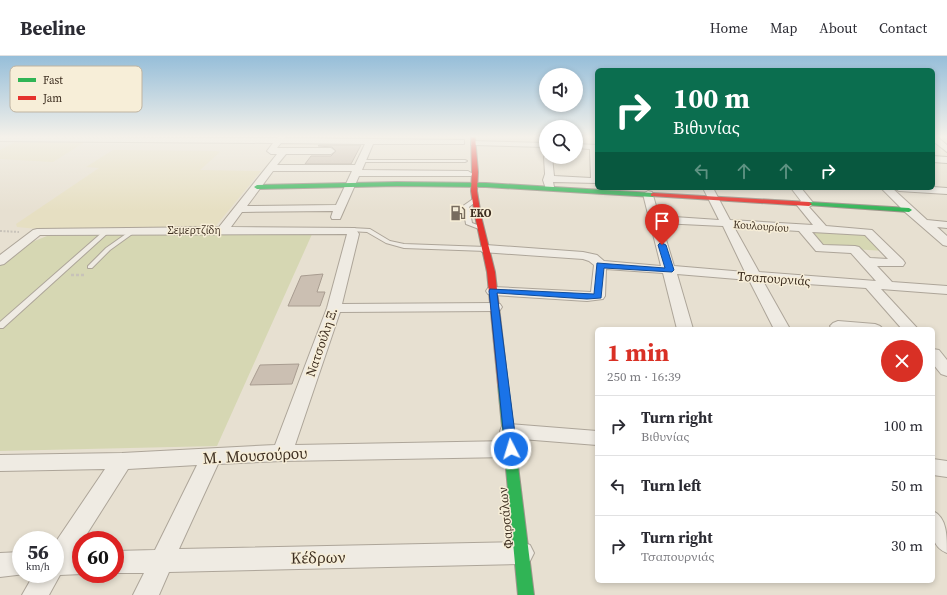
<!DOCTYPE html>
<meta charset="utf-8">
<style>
:root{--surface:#fff;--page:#f2f2f3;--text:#2b2b33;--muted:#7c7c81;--line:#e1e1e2;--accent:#d93025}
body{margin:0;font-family:"Source Serif 4",serif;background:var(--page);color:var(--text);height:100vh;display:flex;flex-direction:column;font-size:15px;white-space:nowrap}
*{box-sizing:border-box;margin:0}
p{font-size:13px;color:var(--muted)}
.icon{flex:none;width:22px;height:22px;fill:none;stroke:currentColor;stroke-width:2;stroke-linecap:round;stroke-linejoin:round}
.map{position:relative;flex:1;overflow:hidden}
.sheet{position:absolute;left:595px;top:271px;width:340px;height:256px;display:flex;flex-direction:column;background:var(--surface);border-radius:6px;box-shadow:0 2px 6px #0003}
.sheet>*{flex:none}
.hud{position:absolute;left:595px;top:12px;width:340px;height:122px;border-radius:6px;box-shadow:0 2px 6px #0003;background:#0b6e4f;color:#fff;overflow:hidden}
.controls{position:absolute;left:539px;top:12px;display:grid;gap:8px}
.controls a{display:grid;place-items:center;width:44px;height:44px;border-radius:50%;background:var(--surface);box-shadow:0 2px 6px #0003;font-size:20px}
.speed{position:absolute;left:12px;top:475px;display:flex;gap:8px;font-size:20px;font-weight:700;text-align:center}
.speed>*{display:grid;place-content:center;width:52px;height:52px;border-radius:50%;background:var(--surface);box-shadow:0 2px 6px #0003;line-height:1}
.speed small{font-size:10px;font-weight:400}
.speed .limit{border:6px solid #d22;background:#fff;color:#111}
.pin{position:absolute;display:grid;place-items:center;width:34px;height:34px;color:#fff;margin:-41px -17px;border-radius:50% 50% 50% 0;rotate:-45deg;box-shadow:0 0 4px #0007}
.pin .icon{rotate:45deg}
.me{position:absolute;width:44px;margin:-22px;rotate:355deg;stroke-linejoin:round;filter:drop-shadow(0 0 3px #0008)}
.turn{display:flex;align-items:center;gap:14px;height:84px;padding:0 12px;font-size:18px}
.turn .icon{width:52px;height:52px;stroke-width:2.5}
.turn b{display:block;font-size:28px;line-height:34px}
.lanes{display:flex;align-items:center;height:38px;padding:0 12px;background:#0003;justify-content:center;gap:20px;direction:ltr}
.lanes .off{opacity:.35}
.round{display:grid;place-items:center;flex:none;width:42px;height:42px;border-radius:21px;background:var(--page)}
.overview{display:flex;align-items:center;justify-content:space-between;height:68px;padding:0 12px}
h1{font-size:24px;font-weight:700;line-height:30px;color:var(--accent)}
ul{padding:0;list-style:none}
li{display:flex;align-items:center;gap:12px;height:60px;padding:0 12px;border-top:1px solid var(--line)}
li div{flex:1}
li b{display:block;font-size:15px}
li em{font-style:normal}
header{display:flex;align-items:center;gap:24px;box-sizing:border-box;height:56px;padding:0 20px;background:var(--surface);border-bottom:1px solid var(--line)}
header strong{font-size:19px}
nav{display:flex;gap:22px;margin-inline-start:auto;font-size:14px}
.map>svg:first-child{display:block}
</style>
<header>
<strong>Beeline</strong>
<nav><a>Home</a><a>Map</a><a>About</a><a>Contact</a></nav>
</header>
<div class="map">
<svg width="947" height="539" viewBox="0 0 947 539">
<rect width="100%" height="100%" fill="#e7e0d1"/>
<path fill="#e6dfc2" d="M0,80H115L0,81Z
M305,80H457V84L302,83Z
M19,84H88L53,106L0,103V94Z
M113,94L217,95L220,96L200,114L261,115L215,171L38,173L17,171L16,168L99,112L86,111Z"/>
<path fill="#d6d7b3" d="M810,175L868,179L884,195L823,191Z
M313,176L217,390L0,395V207L22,190L47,180Z"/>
<path fill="#cbbfb2" stroke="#a89c90" d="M319,89H361L351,108H305L311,100H331L336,95L332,91L318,90Z
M323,218L317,236H325L320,250H288L301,220Z
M299,308L292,328L250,329L260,309Z"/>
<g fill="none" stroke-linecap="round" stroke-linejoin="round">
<g stroke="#ada599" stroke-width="2">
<path id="lane" d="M358,104H465L467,105L465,106H358Z
M473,143L478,144L469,151L472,167L483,171V173H479L466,168L463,150Z
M351,172L370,173L390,185L404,188L486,191L489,193L486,195L404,192L386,187L367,176L349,175L348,174Z
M107,173L109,174V176L3,272H0V266L105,174Z
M133,173L135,174V176L110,194L92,212H88V210L106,192Z"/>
</g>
<g stroke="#ada599" stroke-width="2">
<path id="street" d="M279,80H285V82L464,84V88H373L362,114L468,115L473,118L471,120H359L340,163H332L331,161L333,155L242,156L231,171L355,172L359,178L342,248L495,247L500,248L502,251L500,254L495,255L340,256L295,389L511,385L518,388L521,393L518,398L511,401L282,405L218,408L179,493L522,486L530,489L534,497L530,505L522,508L169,516L159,539H133L144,517H115V495L155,494L197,409L128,413L83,484H81V487L76,496H81L82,518L60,519L49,539H22L34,518H55V487L105,413L0,415V399L122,397L275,389L327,252L347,178L40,179L4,208L0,209V199L33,174L37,173L219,171L277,98H271L267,95L273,87L0,85V81L277,82ZM281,87L365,88L355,109H277L286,98H331L335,95L331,92H277ZM273,115H352L336,149L247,150Z
M933,80H936L947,89V96L933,85Z
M471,85L546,87V91L474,89H471Z
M576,88L597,89V127L553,126L554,131L552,133H546L543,124L545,118L544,101L546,99V101H552L554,120L591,122L590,93L576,92Z
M933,100L947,101V107L933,106Z
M933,131L947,132V138L899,135L894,132Z
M703,132H713L730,164L813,169L796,148L801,145L791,132H801L814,148L809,151L826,170L872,174L903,204L905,207L903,210H877L892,226L947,230V238L881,233L918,273H902L866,232L763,225L790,273H774L749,224L677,218L693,273H677L663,217L606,213L605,240L603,243L587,245L493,239L488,238L486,235L488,232L493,231L591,236L594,209L589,205L583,203L482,196L480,193L482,190L486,189L583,196L597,199L604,205L661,210L643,138L648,135L652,136L659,160L719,164ZM661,167L723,170L745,216L674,210ZM734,171L799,175L816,195L851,197L876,225L759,216ZM812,176L865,179L888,203L870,202L859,191L855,190L823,189Z
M881,132H892L927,164L947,166V172L937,171L947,180V190L943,189L905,156Z
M838,265L875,268L880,270L883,273H832L830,270L833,267Z
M933,293L939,294L947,304V320L941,318L933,308Z
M509,368L597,375V389L509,382L502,380L500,375L502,370Z
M933,403L947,405V421L933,419Z
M933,455C947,462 947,479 947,497C928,489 933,472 933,455Z
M21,496V518H25L0,521V497Z"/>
</g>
<g stroke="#9c958a" stroke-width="2">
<path id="fast" d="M397,126L486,127L653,137L656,139L653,141L486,131L397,130L257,133L254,131L257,129Z
M809,146L909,152L912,154L909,156L807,149L806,148Z
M503,325L507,326L508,329L534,539H518L498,329L499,326Z"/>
</g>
<g stroke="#9c958a" stroke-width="2">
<path id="jam" d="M471,80H475L478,116L477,135L481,160L495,216L508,329L507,332H499L498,329L487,216L475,160L471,135L472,116Z
M653,137L809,146L812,148L809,150L651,140V138Z"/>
</g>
<path stroke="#c8c2b9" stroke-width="2" stroke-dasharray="2 1.5" stroke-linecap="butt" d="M0,175L19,176"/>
<path stroke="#c8c2b9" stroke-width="2.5" stroke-dasharray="3 2" stroke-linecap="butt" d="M71,219H86"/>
<use href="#lane" fill="#efebe3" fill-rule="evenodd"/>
<use href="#street" fill="#efebe3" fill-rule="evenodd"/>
<use href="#fast" fill="#30b455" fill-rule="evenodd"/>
<use href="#jam" fill="#e5322d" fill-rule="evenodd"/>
</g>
<linearGradient id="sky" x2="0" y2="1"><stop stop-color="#96bed9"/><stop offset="0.52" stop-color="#f4f1ea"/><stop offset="1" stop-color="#f4f1ea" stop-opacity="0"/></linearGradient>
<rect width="947" height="155" fill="url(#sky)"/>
<path fill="#1a73e8" stroke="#114b97" d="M660,187H662L666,189L674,214L672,216L604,212L601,242L587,243L497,237L517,393L515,396L511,397L506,396L505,393L489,235L490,233L594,238L597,207L665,212L658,189Z"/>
<defs>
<g id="fuel-bare" transform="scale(1.2)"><path d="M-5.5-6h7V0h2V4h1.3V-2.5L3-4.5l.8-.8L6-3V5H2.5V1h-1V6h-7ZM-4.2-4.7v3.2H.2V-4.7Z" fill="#786c5e" stroke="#f7eed8" stroke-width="2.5" paint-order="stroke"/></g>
</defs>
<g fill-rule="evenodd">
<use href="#fuel-bare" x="458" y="157"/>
</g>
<g text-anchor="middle" stroke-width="3" stroke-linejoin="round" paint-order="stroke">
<g font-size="11" font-weight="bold" fill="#3d2e20" stroke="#f7eed8" text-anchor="start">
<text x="470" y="161">EKO</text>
</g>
<g font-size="11" fill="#3d2e20" stroke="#f7eed8">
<text transform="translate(761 170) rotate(4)" y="4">Κουλουρίου</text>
<text x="194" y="178">Σεμερτζίδη</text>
</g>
<g font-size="13" fill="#3d2e20" stroke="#f7eed8">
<text transform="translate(774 222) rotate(4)" y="5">Τσαπουρνιάς</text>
<text transform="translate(321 286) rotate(-71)" y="5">Νατσούλη Ξ.</text>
<text transform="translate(505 462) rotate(-96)" y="5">Φαρσάλων</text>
</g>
<g font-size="16" fill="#3d2e20" stroke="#f7eed8">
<text transform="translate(255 399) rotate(-3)" y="6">Μ. Μουσούρου</text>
<text transform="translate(318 501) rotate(-1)" y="6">Κέδρων</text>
</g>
</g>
<rect x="10" y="10" width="132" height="46" rx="6" fill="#f7eed8" stroke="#bfb4a1" stroke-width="1"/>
<rect x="18" y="22" width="18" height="4" fill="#30b455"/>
<rect x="18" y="40" width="18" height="4" fill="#e5322d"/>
<g font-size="11" fill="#3d2e20">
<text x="43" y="28">Fast</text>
<text x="43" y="46">Jam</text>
</g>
</svg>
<div class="controls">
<a><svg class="icon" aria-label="sound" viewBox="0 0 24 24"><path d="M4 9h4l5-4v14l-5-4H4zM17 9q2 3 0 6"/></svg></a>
<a><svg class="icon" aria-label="search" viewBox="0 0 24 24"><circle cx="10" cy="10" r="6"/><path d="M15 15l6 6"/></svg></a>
</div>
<div class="speed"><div>56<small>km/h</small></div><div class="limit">60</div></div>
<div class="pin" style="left:662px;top:189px;background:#d93025"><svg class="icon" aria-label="arrive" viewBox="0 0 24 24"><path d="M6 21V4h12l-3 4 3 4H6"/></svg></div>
<svg class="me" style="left:511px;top:393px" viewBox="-20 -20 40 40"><circle r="17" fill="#1a73e8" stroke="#fff" stroke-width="3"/><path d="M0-11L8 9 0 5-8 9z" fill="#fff"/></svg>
<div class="hud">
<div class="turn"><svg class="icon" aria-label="right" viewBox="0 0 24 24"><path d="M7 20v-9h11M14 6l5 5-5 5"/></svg><div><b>100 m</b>Βιθυνίας</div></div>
<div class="lanes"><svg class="icon off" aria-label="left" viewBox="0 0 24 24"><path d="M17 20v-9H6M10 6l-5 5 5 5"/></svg><svg class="icon off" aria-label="ahead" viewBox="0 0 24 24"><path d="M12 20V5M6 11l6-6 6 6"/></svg><svg class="icon off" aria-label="ahead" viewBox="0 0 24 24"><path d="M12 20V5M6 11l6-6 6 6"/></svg><svg class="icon" aria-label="right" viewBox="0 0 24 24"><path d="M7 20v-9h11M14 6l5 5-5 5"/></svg></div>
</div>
<section class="sheet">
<div class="overview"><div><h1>1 min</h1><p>250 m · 16:39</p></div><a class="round" style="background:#d93025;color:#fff"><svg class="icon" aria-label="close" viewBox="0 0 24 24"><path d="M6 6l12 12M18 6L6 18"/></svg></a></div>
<ul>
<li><svg class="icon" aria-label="right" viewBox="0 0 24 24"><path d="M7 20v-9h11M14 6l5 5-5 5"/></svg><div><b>Turn right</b><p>Βιθυνίας</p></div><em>100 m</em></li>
<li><svg class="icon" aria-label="left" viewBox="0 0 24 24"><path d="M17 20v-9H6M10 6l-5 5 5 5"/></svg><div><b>Turn left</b></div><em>50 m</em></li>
<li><svg class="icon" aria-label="right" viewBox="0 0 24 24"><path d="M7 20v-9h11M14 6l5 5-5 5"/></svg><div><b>Turn right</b><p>Τσαπουρνιάς</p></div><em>30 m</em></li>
</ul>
</section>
</div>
